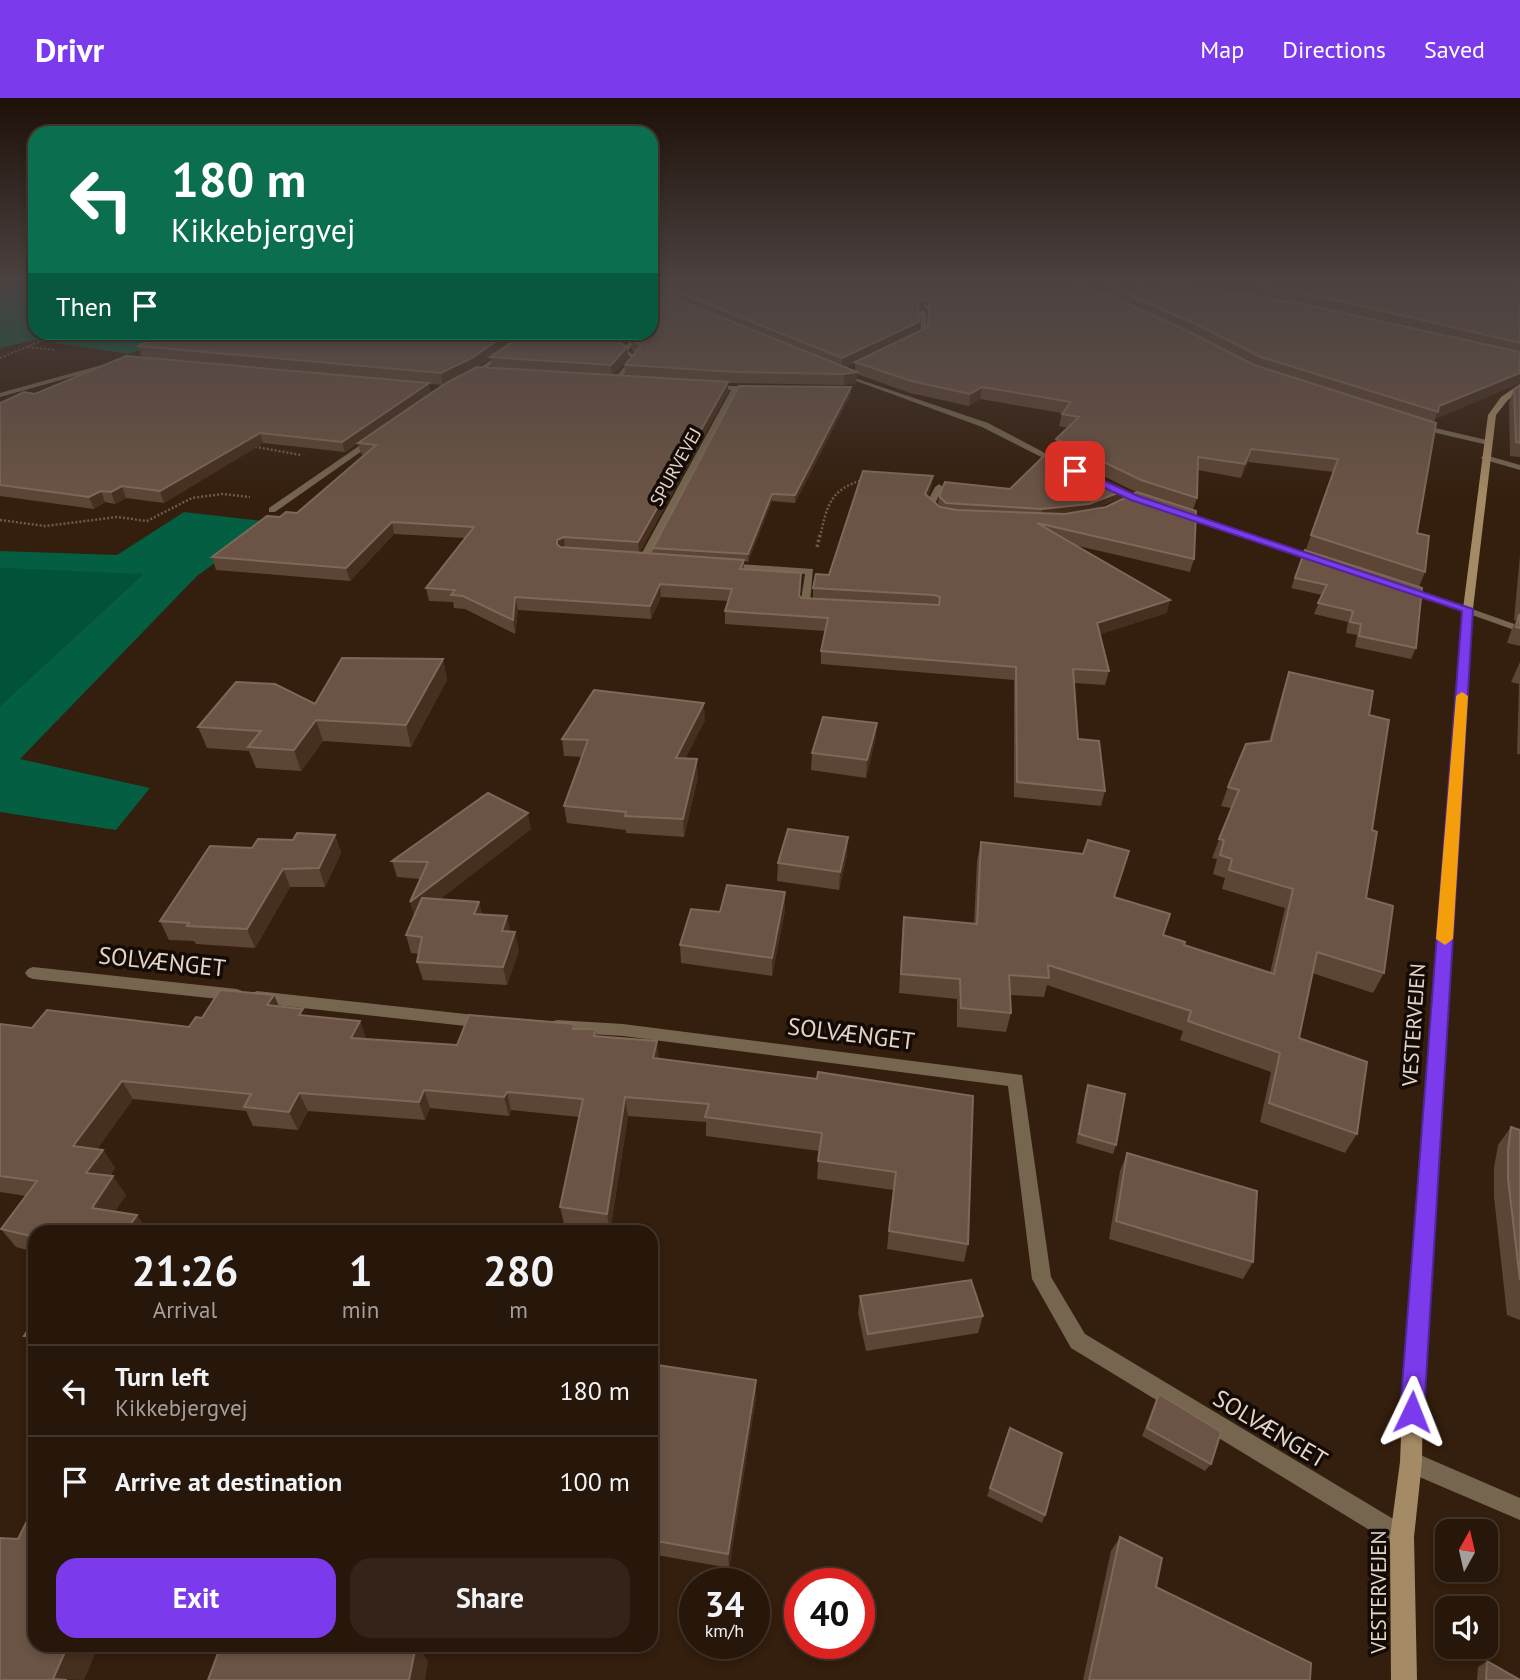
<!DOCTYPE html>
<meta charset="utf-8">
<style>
:root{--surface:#27160a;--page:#332318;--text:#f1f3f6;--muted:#a49f9c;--line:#43352b;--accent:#7c3aed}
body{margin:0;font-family:"PT Sans",sans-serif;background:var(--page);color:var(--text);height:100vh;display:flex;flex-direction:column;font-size:26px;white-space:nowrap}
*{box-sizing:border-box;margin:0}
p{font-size:23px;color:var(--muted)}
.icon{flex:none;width:38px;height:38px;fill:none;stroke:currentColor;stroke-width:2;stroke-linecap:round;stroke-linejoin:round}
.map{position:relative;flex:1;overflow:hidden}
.sheet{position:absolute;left:28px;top:1127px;width:630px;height:427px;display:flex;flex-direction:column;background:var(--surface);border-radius:21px;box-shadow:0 4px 10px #0003,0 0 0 2px var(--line)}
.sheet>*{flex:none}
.guide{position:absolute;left:28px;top:28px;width:630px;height:214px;border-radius:21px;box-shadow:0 4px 10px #0003,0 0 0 2px var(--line);background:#0b6e4f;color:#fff;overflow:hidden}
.needle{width:46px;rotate:8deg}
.controls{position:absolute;left:1435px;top:1421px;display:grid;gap:14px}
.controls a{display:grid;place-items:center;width:63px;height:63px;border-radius:14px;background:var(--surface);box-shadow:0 4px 10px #0003,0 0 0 2px var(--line);font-size:35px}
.speed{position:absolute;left:679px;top:1470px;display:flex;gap:14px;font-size:35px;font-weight:700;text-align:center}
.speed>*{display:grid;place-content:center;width:91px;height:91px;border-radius:50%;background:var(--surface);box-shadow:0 4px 10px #0003,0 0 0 2px var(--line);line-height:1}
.speed small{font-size:18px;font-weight:400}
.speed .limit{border:10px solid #d22;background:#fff;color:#111}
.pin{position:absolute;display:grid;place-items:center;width:60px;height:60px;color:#fff;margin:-30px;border-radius:14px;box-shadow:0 4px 10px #0006}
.me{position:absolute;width:77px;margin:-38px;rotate:2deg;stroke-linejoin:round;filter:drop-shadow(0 0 5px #0008)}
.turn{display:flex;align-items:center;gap:24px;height:147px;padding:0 28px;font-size:32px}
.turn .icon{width:91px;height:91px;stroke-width:2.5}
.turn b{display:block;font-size:49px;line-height:60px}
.then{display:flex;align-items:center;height:66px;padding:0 28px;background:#0003;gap:14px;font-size:26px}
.eta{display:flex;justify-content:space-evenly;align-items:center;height:119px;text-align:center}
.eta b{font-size:42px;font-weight:600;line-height:49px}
.cta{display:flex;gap:14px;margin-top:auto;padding:14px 28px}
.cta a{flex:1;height:80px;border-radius:21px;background:var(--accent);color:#fff;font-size:28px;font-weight:600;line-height:80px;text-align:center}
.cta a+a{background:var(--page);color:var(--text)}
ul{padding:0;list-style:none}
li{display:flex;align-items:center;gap:21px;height:91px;padding:0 28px;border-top:2px solid var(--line)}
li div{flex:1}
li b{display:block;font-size:26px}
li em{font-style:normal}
header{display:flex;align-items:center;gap:42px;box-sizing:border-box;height:98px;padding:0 35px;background:var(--accent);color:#fff}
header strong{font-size:33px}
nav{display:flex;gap:38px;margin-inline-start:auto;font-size:24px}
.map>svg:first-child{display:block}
</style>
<header>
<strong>Drivr</strong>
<nav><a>Map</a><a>Directions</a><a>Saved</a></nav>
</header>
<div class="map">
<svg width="1520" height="1582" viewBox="0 0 1520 1582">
<rect width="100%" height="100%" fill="#341e0d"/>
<path fill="#005339" d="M0,470L144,475L0,608Z"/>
<path fill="#035e42" d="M0,180H35V234L188,235L129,256L35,242L0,250Z
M184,414L271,424L197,478L20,661L150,690L116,732L0,714V608L143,476L0,470V453L117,457Z"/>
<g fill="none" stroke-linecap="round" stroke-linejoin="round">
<path stroke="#6e5a4b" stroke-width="2" stroke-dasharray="2 2" stroke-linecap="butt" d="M28,249L55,252
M0,260L63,234"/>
<path stroke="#6e5a4b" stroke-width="2.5" stroke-dasharray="2 2" stroke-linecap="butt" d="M251,348L301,357
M0,422L45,428L117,419L147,423L192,400L222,396L250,399
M820,439C827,408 830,391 863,382"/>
<path stroke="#6e5a4b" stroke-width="3.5" stroke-dasharray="2.5 2.5" stroke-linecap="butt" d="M817,449L820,437"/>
<path fill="#76664f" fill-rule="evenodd" d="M939,386L943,389L935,406L945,416L941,419L926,406L935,389Z"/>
<path fill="#76664f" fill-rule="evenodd" d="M1023,180L1103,183L1100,185Z
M923,212L926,214L927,237L915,244H911V242L921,236L920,214Z
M532,234H540L470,281L465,280Z
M633,239L638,240L628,253L639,260L617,284H613V282L632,260L621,253Z
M116,263L118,266L0,299V295Z
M837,274L988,325L1064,365L1057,367L982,329L837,276Z
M709,287L756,289L759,291L756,293L738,292L648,462L640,464L638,462L731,292L707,290Z
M1418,326L1491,343L1492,345L1488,347L1415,330V326Z
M372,339L379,341L275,414H269V410Z
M1485,357L1520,367V372L1482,361L1481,359Z
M1179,412L1325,461L1327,463L1319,465L1176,417V413Z
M724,465L813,471L810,505L821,508C817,513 804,513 800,508L805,476L721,470L719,468Z
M1401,488H1407L1520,528V534L1401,492Z
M33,869L237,891L242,893L245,897L242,901L237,903L33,881L28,879L25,875L28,871Z
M257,893L484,918L490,920L492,924L490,928L484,930L257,905L252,903L249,899L252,895Z
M557,922L623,926L1022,977L1051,1179L1085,1236L1410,1431L1414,1439L1410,1447L1402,1451L1394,1447L1071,1250L1032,1181L1008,988L623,938L557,934L551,932L549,928L551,924Z
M1411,1353L1520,1400V1422L1403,1372L1400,1364L1403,1356Z"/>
<path fill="#a58b65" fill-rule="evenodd" d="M1520,286V291L1507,303L1496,317L1473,511L1423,1288L1422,1364L1414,1439L1417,1582H1391L1390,1439L1400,1364L1403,1288L1463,511L1488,317L1501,299Z"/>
</g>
<path fill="#5c4534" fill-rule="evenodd" d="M651,180L1081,186L1082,180H1204L1202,190L1210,191L1211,180H1520V285L1435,321L1417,435L1425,474L1419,489L1306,451L1334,374L1248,364L1241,380L1198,372L1197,400L1193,412L1194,461L1190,474L1074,447L1167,515L1100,536L1109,573L1105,587L1074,585L1078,641L1105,693L1101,708L1014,699V582L821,566V553L825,533L725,526V513L728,503L661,499L651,521L518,512L515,536L465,511L454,510L453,504L429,503L426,490L465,440L394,436L350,483L216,472L212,459L280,419L297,415L365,357L361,356L358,345L345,354L263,345L164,405L126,400L115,406L105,404L94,411L0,398V305L35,296L142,260L138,248L169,234H651ZM924,210L928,213L927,230L918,234L919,213ZM635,235L631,241L632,252L635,255L625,267L626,278L613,277L628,261L627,249L623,247ZM490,260L492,270L477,269ZM855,265V273L846,269ZM857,276L910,295L969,308L980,301L1062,315L1059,328L1068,330L1056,341L1054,354L1136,394L1106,409L1093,411L1121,400L1123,393L1010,391L939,398L938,405L942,410L940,409L928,398L931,390L813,490V500H801L800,498L801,488L744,471V463L748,464L772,403L795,405L851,296L653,450V455L640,454L728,294V285L844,287L856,285ZM429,286L443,287L372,336L431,295Z
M1520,287V359L1510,358L1509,305L1514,292Z
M1305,452L1416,550L1411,561L1355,549L1357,537L1346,535L1348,524L1314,516L1322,497L1291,490Z
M1520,457V548L1507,545L1511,533L1516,523L1514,522Z
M443,561L447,582L411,649L323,643L301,673L256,670L249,653L207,650L198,629L315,606Z
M1520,564V656H1517L1519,586L1511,584Z
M1289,574L1369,617L1372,732L1366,800L1384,875L1373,895L1312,875L1299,940L1357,1036L1345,1055L1260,1024L1271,974L1180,942L1183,933L1047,887L1044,899L1010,897L1011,915L1006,934L957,929V901L899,895L902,838L904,819L974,826L977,763L981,744L1083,756L1129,753L1114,799L1163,837L1184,847L1270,875L1285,810L1222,791L1225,780L1213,776L1217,761L1212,760L1231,710L1221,708L1228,689L1269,643L1283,592Z
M705,622L685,661L698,679L684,739L626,735V732L567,725L564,708L582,659L564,658L562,641Z
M877,625L875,643L866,680L811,672L812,655Z
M531,731L440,801L479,804L482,817L510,833L519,852L507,887L423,882L417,864L419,856L411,855L406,837L414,818L420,781L397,779L392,763Z
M335,737L341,755L325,789H290L255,850L196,846L194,843L169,842L160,823L252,750L293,742Z
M847,757L839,792L777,783L778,765Z
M785,812L772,878L681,865L680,847L720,814Z
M279,908L305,918L360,923L366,941L457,947L574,926L575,931H596L597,938L659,961L817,981L968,1146L964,1164L887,1151L893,1092L817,1081L819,1053L706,1038V1024L628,1018L610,1134L564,1126L560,1109L579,1019L511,1012L509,1018L430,1010L425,1022L308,1013L298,1032L253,1028L246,1013L133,1001L97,1051L103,1052L115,1070L110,1078L126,1097L115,1113L35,1134V1154L16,1149L1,1131L26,1098L0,1094V926L32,930L189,929L202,920Z
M1088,987L1116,1047L1113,1056L1076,1045L1085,996Z
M1511,1029L1520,1032V1222L1507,1217L1494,1099V1070L1498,1047Z
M1127,1055L1253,1164L1243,1181L1109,1141L1120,1073Z
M860,1198L983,1218L978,1235L866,1253L858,1215Z
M35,1221V1250L24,1238Z
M651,1266L756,1299L729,1470L651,1456Z
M1159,1296L1211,1366L1205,1373L1142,1338L1155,1304Z
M1010,1330L1045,1417L1042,1425L987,1398Z
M1120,1439L1156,1489L1310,1582H1083L1111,1453Z
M1487,1563L1520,1582H1477L1478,1569Z"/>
<path fill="#462f1e" d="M925,200L924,210L917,214L918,204Z
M919,224L918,234L842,271V260Z
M509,234H527L474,272L443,287L441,275Z
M624,234H635V235L619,251L618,240Z
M627,249L628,261L612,278L611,267Z
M857,274L856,285L844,287V276Z
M1520,275V285L1435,321L1439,308Z
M728,284V294L639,456L638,444Z
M429,285L431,295L345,354L342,344Z
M851,289V296L795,405V397Z
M982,289L980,301L969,308L970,296Z
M260,335L263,345L164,405L160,393Z
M1251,351L1248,364L1241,380L1245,366Z
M933,378L931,390L924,408L925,396Z
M122,388L126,400L115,406L111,394Z
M101,393L105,404L94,411L89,399Z
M1123,393L1121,400L1088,413L1041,418L1042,411Z
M772,396V403L748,464V456Z
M392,424L394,436L350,483L346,470Z
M564,439L565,451L557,446V442Z
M660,486L661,499L651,521L650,508Z
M515,499L518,512L515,536L513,522Z
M1170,502L1167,515L1094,538L1097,525Z
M443,561L447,582L411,649L406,627Z
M704,605L705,622L677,677L676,660Z
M316,622L323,643L301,673L294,652Z
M877,625L875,643L866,680L867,662Z
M697,661L698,679L684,739L683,721Z
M528,715L531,731L415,821L410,804Z
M335,737L341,755L325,789L319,770Z
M848,739L847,757L839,792L840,774Z
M283,771L290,789L255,850L247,831Z
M785,794V812L772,878V860Z
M479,804L483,822L474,816Z
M507,818L511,836L502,833Z
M515,834L519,852L507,887L503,869Z
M274,897L282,915L267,907Z
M360,923L366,942L351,940Z
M657,943L659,961L653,960Z
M122,983L133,1001L86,1067L73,1048Z
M424,992L430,1010L425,1022L419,1004Z
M507,994L511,1012L509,1018L504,999Z
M299,995L308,1013L298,1032L289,1014Z
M625,999L628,1018L610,1134L607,1116Z
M103,1052L115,1070L99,1093L86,1075Z
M113,1078L126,1097L105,1128L92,1110Z
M137,1117L149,1134H125Z
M756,1282V1299L729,1470L728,1456Z
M68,1547H99L84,1582L53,1581Z
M416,1547L428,1563L425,1582H409Z"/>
<path fill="#6b5445" stroke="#7e685a" stroke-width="2" d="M651,180H1069L1186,232L1254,267L1436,325L1417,435L1429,438L1425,474L1311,437L1338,361L1251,351L1245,366L1198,359L1197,400L1141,382L1056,341L1079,319L1062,316L1071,304L982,289L970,296L911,283L855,264L928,229L929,202L925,200L918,204L919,224L842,260L651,183Z
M1090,180H1116L1183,187L1298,205L1520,254V275L1439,308L1438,314L1261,259L1193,225Z
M1212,180H1520V245L1340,203Z
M651,191L857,274L844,276L736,274L625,267L641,248L631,241L636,234H651Z
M169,234H509L472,260L441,275L138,248Z
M527,234H624L618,240L619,244L627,249L611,267L490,259Z
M126,258L429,285L342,344L260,335L160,393L122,388L111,394L101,393L89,399L0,387V305L24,294L35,296Z
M477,269L728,284L638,444L564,439L557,442V446L560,449L744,462L740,471L801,475L799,497L801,500L939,507L940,499L934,497L813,490L816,476L829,477L863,373L933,378L925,396L940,409L957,412L1065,416L1106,409L1137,394L1196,413L1194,461L1037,425L1170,502L1097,525L1109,573L1073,571L1078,641L1099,643L1105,693L1017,684L1016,569L821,553L828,520L725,513L732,491L660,486L650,508L515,499L513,522L463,498L451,497L455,492L426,490L474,429L392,424L346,470L212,459L267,418L280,419L286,414L297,415L376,347L358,345L446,285Z
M1520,287V345L1516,344L1514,292Z
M739,288L851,289L795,397L772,396L748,456L653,450Z
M1046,356L1123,393L1089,406L1042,411L946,405L939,398L945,384L1010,391Z
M1305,452L1422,490L1416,550L1359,538L1361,526L1350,524L1353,513L1318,505L1327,487L1295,480Z
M1519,517H1520V530L1516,529Z
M342,560L443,561L406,627L316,622L294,652L248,649L261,633L198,629L236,584L275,586L315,606Z
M1289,574L1373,593L1369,617L1389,622L1372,732L1377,734L1366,800L1393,808L1384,875L1317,854L1299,940L1367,964L1357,1036L1269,1005L1280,955L1188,923L1191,913L1048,867L1049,880L1009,877L1011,915L961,910L960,881L901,876L904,819L977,826L981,744L1083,756L1088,742L1129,753L1114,799L1170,816L1163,837L1185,844L1184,847L1274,876L1293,791L1229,772L1232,761L1220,757L1224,742L1219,741L1239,692L1228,689L1246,646L1271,643Z
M594,592L704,605L676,660L697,661L683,721L625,718L626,714L564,708L588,642L562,641Z
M823,619L877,625L867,662L812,655Z
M488,695L528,715L410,804L428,764L392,763Z
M788,731L848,739L840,774L778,765Z
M297,735L335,737L319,770L283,771L247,831L187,828L189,825L160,823L210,748L252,750L258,741L293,742Z
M727,787L785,794L772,860L680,847L691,811L720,814Z
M422,800L479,804L474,816L507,818L502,833L515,834L503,869L417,864L422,839L406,837Z
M220,892L274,897L267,907L303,911L299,917L360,923L351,940L457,947L469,917L574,926L573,931H596L594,938L657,943L653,960L817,981L818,974L973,998L968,1146L889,1133L896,1074L818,1063L822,1035L705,1019L709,1006L625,999L607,1116L560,1109L583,1001L507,994L504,999L424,992L419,1004L299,995L289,1014L244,1009L251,996L122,983L73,1048L103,1052L86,1075L113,1078L92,1110L137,1117L125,1134H35V1139L1,1131L37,1083L0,1078V926L32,930L47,912L189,929L196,919L202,920Z
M1088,987L1125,996L1116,1047L1079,1036Z
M1511,1029L1520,1032V1182L1508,1081V1052Z
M1127,1055L1257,1093L1253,1164L1116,1123Z
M971,1182L983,1218L868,1236L860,1198Z
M35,1221V1239L24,1238Z
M651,1266L756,1282L728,1456L651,1442Z
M1159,1296L1221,1334L1211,1366L1147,1330Z
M1010,1330L1062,1355L1045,1417L990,1390Z
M35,1407V1547H68L53,1581L67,1582H0V1440L18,1441Z
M1120,1439L1162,1460L1156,1489L1311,1565L1310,1582H1089Z
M221,1547H338L337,1548L416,1547L409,1582H208Z
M1487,1563L1520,1582H1486Z"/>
<linearGradient id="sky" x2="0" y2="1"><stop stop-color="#1d1007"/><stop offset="0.45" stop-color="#4a4140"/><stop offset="1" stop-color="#4a4140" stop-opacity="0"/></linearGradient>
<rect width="1520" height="402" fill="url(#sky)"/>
<path fill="#7c3aed" stroke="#51269a" stroke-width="2" d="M1072,371H1078L1138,398L1473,511L1424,1314L1420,1322L1412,1326L1403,1322L1400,1314L1462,513L1131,402L1072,375Z"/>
<path fill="#f59e0b" d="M1462,594L1468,598L1453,841L1445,847L1436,841L1456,598Z"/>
<g text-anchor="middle" stroke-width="7" stroke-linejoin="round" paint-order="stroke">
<g font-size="18" fill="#e4d5cb" stroke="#140b05">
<text transform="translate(676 369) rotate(-61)" y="6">SPURVEVEJ</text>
</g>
<g font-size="21" fill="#e4d5cb" stroke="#140b05">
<text transform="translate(1414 927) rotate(-86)" y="7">VESTERVEJEN</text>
<text transform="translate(1379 1494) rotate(-90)" y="7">VESTERVEJEN</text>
</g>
<g font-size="24" fill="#e4d5cb" stroke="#140b05">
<text transform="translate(162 864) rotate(6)" y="8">SOLVÆNGET</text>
<text transform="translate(851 936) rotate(7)" y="8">SOLVÆNGET</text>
<text transform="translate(1270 1331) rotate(31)" y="8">SOLVÆNGET</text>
</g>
</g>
</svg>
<div class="controls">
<a><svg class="needle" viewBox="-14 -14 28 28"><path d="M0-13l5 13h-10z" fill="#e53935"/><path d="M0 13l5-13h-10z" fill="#a49f9c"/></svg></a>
<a><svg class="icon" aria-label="sound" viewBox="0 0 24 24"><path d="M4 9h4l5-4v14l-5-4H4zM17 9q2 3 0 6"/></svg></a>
</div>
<div class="speed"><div>34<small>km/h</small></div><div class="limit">40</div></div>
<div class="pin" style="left:1075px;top:373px;background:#d93025"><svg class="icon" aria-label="arrive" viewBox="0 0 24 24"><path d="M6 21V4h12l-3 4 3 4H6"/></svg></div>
<svg class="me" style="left:1412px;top:1314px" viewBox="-20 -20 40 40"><path d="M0-17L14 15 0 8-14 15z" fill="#7c3aed" stroke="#fff" stroke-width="4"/></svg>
<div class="guide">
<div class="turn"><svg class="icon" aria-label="left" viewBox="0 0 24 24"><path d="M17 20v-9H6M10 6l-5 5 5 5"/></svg><div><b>180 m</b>Kikkebjergvej</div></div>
<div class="then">Then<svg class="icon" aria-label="arrive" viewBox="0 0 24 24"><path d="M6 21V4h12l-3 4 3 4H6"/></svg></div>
</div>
<section class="sheet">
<div class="eta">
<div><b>21:26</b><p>Arrival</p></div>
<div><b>1</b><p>min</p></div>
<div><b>280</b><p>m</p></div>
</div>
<ul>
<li><svg class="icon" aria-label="left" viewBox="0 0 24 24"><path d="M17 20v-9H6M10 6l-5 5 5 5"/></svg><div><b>Turn left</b><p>Kikkebjergvej</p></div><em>180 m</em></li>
<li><svg class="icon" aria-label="arrive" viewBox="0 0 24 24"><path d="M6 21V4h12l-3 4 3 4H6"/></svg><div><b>Arrive at destination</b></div><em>100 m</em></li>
</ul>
<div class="cta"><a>Exit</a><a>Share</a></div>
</section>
</div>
